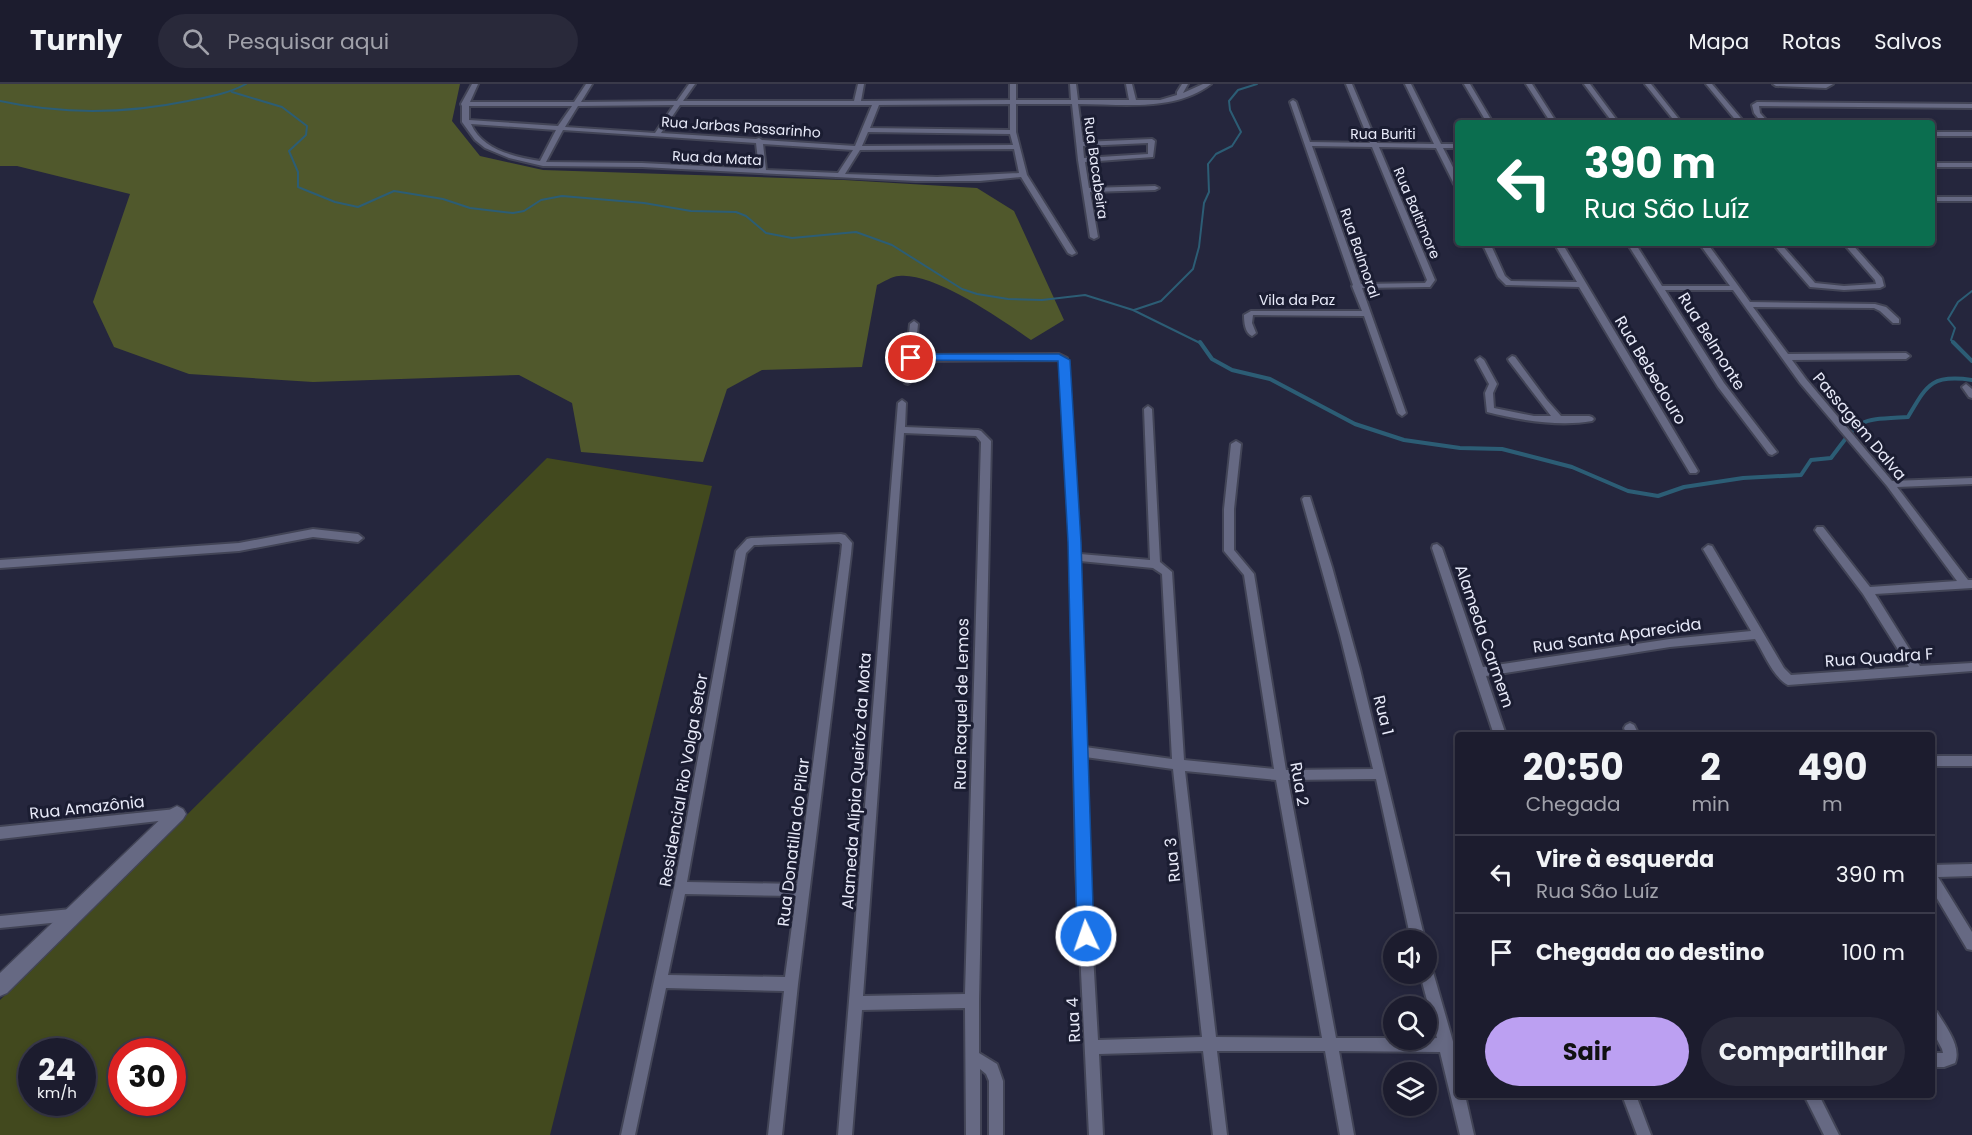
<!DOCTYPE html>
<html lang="pt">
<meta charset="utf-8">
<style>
:root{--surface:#1c1c2e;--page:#29293a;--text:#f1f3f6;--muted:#a0a1aa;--line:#3a3a4a;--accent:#bca0f2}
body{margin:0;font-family:Poppins,sans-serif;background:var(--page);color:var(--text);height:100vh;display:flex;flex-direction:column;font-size:22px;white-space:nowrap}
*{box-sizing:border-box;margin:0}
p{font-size:20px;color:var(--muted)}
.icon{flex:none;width:33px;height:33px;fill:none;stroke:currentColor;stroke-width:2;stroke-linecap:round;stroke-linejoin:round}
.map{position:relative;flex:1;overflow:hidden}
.side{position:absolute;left:1455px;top:648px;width:480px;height:366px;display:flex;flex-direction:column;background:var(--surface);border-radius:6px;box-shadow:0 3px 9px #0003,0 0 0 2px var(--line)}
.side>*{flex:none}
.top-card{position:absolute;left:1455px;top:36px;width:480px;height:126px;border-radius:6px;box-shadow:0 3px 9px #0003,0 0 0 2px var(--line);background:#0b6e4f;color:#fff;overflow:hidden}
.buttons{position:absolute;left:1383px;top:846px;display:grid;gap:12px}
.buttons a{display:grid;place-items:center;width:54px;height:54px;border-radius:50%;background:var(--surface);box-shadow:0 3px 9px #0003,0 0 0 2px var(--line);font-size:30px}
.speed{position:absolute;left:18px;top:954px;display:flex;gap:12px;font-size:30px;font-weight:700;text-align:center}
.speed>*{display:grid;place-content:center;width:78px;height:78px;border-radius:50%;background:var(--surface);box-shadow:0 3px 9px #0003,0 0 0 2px var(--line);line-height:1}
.speed small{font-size:15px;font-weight:400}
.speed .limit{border:9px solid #d22;background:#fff;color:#111}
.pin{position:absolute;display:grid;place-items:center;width:51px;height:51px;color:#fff;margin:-26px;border:3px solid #fff;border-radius:50%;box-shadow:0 2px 6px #0007}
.me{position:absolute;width:66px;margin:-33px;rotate:357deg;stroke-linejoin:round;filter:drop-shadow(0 0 4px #0008)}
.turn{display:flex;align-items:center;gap:21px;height:126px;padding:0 30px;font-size:27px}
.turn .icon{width:78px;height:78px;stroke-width:2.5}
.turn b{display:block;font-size:42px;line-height:51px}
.eta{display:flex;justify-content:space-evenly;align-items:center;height:102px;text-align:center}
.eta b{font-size:36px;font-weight:700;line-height:42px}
.button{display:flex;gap:12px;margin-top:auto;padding:12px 30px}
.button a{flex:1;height:69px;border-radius:36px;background:var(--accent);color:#111;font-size:24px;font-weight:700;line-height:69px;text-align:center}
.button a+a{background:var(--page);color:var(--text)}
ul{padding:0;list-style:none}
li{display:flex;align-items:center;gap:18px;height:78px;padding:0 30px;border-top:2px solid var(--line)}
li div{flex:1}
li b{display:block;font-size:22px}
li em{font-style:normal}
header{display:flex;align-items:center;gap:36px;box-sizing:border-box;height:84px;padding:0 30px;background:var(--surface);border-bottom:2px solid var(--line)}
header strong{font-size:28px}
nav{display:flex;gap:33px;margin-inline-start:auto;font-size:21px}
.search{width:420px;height:54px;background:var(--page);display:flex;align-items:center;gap:15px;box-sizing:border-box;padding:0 21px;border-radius:33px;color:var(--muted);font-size:22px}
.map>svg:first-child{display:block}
</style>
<header>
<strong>Turnly</strong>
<div class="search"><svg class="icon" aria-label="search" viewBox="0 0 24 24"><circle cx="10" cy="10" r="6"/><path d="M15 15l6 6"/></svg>Pesquisar aqui</div>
<nav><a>Mapa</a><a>Rotas</a><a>Salvos</a></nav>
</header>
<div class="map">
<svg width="1972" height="1051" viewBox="0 0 1972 1051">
<rect width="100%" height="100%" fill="#25263d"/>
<path fill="#42491e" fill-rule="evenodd" d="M547,374L712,402L550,1051H0V916ZM32,968H82V1018H32ZM122,968H172V1018H122Z"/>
<path fill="#50582c" d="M0,0H460L452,37L480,72L543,86L844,96L977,104L1014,127L1064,236L1031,256C1002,236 934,188 899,192C892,192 884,198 877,201L862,283L762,286L727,305L703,378L581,368L572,319L519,291L313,298L189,290L114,263L93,218L130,110L17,82H0Z"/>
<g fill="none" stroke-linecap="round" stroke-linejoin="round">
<path stroke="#2c5d75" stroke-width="2" d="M232,8L282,23L307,42L306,51L289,67L298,88V103L335,118L358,123L394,107L443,115L470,124L513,129L524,127L541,116L562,112L644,119L691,127L736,128L746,132L766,149L792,154L856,148L892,161L962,205L977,210L1008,215L1042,216L1085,211L1133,226L1202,260
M0,17C64,31 125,30 188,17C208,13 228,10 246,0
M1134,226L1161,217L1193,185L1199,163L1204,119L1209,108L1208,80L1216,70L1232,62L1241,48L1230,26L1229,17L1238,6L1257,0
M1955,260L1951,256L1955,244L1948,235L1958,218L1972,207"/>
<path stroke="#2c5d75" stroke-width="4" d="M1200,258L1212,275L1232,286L1270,295L1355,340L1404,356L1460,364L1502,365L1572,383L1628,407L1658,412L1684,403L1743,394L1801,391L1811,376L1831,374C1862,333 1857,336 1908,333C1927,301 1931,290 1972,296
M1953,258L1972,277"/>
<g stroke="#424456" stroke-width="4">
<path id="street" d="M472,0H478L470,18H574L586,0H592L581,18L677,17L689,0H695L683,17H854L858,0H864L861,17L1010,16V0H1016V16H1071L1070,0H1076L1078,16H1129L1126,0H1132L1136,16H1160L1177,11V8L1182,0H1188L1183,9L1203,0H1211C1175,28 1122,20 1078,20L1083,58L1152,55L1155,57L1153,73L1085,78L1089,104L1155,102L1159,104L1155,106L1090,108L1098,153L1094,155L1090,153L1078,76L1072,20H1016V48L1027,91L1076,169L1072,171L1068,169L1021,93L980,97H915L642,83L543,82L509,74L485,64L475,56L462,38V22L461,20ZM1010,20V46L870,44L879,21ZM674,21L655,49L565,43L578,22ZM680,21H872L855,62L762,56L759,54L756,55L661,49ZM469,22H572L558,42L469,36ZM471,40L556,46L540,77C515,73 482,66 471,40ZM563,46L756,59L759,85L642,79L546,78ZM868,48L1010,50L1013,61L862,62ZM1148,59V70L1084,74L1083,62ZM763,60L853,66L838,89L766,86ZM1014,65L1019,89L937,93L845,90L860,66Z
M1346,0H1352L1377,59L1434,60L1405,0H1411L1441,60H1458V64H1443L1458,93V102L1454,100L1436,64L1379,63L1435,196L1430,203H1427L1362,204L1406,329L1402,332L1398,329L1364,232L1253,231L1252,239L1256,249L1252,252C1245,249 1244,238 1244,231L1251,227H1362L1352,202L1353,201L1290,18L1293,16L1296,18L1310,58L1370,59ZM1312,62L1372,63L1427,196L1425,199L1361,200Z
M1464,0H1470L1493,39H1487Z
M1526,0H1532L1557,39H1551Z
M1584,0H1590L1619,39H1613Z
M1645,0H1651L1682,39H1676Z
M1706,0H1712L1745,39H1738Z
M1773,0H1833L1826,4L1776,2Z
M1757,18L1972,20V24L1759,22L1760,29L1769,39H1762L1754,29L1752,21Z
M1932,48H1972V52H1932Z
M1932,79H1972V83H1932Z
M1932,113H1972V117H1932Z
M1482,159H1490L1505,192L1511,197L1577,198L1554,159H1562L1698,387L1696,389H1690L1579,203L1506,201L1498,193Z
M1627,159H1635L1662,202H1730L1699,159H1707L1750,218L1875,220L1886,223L1899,235V239H1893L1880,227L1874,224L1753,223L1788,270L1906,269L1910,272L1906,275L1792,276L1806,295L1892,397L1972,394V400L1897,403L1968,496H1972V504L1875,510L1920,582L1972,579V587L1788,601C1773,593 1764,569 1755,555L1670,563L1486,592L1506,651H1494L1432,464L1433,461L1437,460L1442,464L1483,583L1670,555L1751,547L1703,465L1708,461L1712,462L1784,584L1791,591L1909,583L1863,510L1817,449L1815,446L1817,443H1823L1870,503L1957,497L1887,402L1800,299L1733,206H1665L1724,299L1777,368L1772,371L1769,370L1718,303Z
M1772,159H1780L1815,199L1844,202L1876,200L1875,196L1843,159H1851L1882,194L1884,202L1880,204L1844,206L1810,203Z
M914,237L918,240L915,271L1059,270L1067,274L1080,470L1150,476L1144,325L1148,322L1152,325L1160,478L1172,488L1184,676L1274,685L1244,491L1224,467V425L1231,360L1236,357L1241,360L1234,425V466L1254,490L1286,686L1373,685L1340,551L1302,415L1304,413H1310L1332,483L1360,585L1425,856H1411L1376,695L1288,696L1336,954H1394V956L1437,954L1420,890H1426V880L1431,881L1454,961L1458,982V1011H1465L1474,1051H1460L1440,968L1339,967L1354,1051H1340L1325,967H1217L1227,1051H1213L1203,967L1099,970L1103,1051H1089L1076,785L1070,458L1060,277L1057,276L914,277L912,297L908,300L905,299L904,297L910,240ZM1080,477L1153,484L1162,490L1172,675L1085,663ZM1085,673L1173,685L1202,953L1098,956L1088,785ZM1185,687L1276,696L1322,954L1216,953Z
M1512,272L1515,273L1546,315L1561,332H1589L1592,333L1594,335L1592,337C1560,343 1518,336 1487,328L1485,309L1489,300L1476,276L1480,273L1484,276L1497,300L1493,309L1494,324L1534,332H1551L1509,277L1508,275Z
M1966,300L1972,305V314L1969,313L1962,303Z
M902,316L906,319L905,343L978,346L981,347L991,357L979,917V969L997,980L1003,997V1051H989V997L986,990L980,985V1051H966L965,924L862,926L852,1051H838L898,319ZM904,349L976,352L981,358L965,910L863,912Z
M313,445L358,450L363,454L358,458L313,453L239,467L0,484V476L239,459Z
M841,450L845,451L852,459L851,470L798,900L782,1051H768L784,907L666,904L635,1051H621L674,804L736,467L747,455L751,454ZM839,458L842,460L841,470L797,800L687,798L746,469L754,461H758ZM685,810L796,812L785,893L668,891Z
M1630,639L1634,641L1639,651H1627L1624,644L1626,641Z
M1932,672H1972V682H1932Z
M176,725L180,726L182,730L180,734L176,735L0,755V743Z
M1972,780V792L1938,793L1972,848V866L1967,865L1932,806V781Z
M71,825L76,827L77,831L76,835L71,837L0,844V832Z
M1932,926L1937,928C1945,942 1962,962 1955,979L1944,983H1932V969H1943L1942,965L1932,946Z
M1622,1011H1636L1651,1051H1637Z
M1804,1011H1819L1839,1051H1824Z"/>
</g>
<g stroke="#424456" stroke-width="3">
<path id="secondary" d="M177,722L183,725L186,730L183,735L7,909L0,912V889L171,725Z"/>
</g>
<use href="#street" fill="#666983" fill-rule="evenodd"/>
<use href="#secondary" fill="#666983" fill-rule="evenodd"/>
</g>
<path fill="#1a73e8" stroke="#114b97" stroke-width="1.5" d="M911,270H1059L1070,276L1081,458L1094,852L1092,858L1086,860L1080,858L1077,852L1068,458L1058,277L907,276V271Z"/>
<g text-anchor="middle" stroke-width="6" stroke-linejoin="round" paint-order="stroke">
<g font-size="14" fill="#e8eaf9" stroke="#1b1d32">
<text transform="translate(741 43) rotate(4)" y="5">Rua Jarbas Passarinho</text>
<text x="1383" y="55">Rua Buriti</text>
<text transform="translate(717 74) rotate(3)" y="5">Rua da Mata</text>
<text transform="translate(1096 84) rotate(82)" y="5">Rua Bacabeira</text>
<text transform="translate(1417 129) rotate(67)" y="5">Rua Baltimore</text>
<text transform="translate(1360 169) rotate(71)" y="5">Rua Balmoral</text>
<text x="1297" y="221">Vila da Paz</text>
</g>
<g font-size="16" fill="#e8eaf9" stroke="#1b1d32">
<text transform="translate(1712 257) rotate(58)" y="6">Rua Belmonte</text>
<text transform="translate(1651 286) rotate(59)" y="6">Rua Bebedouro</text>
<text transform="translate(1860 342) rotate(50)" y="6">Passagem Dalva</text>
<text transform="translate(1617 551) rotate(-8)" y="6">Rua Santa Aparecida</text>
<text transform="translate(1485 552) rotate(71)" y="6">Alameda Carmem</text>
<text transform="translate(1879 573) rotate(-4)" y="6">Rua Quadra F</text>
<text transform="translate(961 620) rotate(-89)" y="6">Rua Raquel de Lemos</text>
<text transform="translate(1384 631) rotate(76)" y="6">Rua 1</text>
<text transform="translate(683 696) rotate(-80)" y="6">Residencial Rio Volga Setor</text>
<text transform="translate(856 697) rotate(-86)" y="6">Alameda Alípia Queiróz da Mota</text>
<text transform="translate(1300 700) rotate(80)" y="6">Rua 2</text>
<text transform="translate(87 723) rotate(-6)" y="6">Rua Amazônia</text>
<text transform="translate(793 758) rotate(-83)" y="6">Rua Donatilla do Pilar</text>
<text transform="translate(1172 776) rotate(-96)" y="6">Rua 3</text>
<text transform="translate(1073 936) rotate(-93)" y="6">Rua 4</text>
</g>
</g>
</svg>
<div class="buttons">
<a><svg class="icon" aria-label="sound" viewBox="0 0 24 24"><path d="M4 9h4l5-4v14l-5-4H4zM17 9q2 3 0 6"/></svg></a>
<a><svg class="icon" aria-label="search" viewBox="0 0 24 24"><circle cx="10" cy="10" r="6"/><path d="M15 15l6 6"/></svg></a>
<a><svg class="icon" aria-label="layers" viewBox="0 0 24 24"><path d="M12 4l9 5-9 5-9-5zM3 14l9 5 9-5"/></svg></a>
</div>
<div class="speed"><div>24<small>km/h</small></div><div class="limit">30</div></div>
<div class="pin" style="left:911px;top:274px;background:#d93025"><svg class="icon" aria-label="arrive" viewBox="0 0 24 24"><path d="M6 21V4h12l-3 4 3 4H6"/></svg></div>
<svg class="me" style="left:1086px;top:852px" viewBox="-20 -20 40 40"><circle r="17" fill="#1a73e8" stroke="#fff" stroke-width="3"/><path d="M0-11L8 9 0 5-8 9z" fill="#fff"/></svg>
<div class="top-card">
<div class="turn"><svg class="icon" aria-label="left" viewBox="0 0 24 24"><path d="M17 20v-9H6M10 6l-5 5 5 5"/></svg><div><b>390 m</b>Rua São Luíz</div></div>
</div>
<section class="side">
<div class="eta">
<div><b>20:50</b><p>Chegada</p></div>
<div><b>2</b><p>min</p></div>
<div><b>490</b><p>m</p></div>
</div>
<ul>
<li><svg class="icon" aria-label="left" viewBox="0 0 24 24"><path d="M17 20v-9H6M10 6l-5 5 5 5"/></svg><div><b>Vire à esquerda</b><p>Rua São Luíz</p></div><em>390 m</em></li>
<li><svg class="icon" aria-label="arrive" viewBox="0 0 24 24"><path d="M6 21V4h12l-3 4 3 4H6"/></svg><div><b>Chegada ao destino</b></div><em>100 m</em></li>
</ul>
<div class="button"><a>Sair</a><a>Compartilhar</a></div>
</section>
</div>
